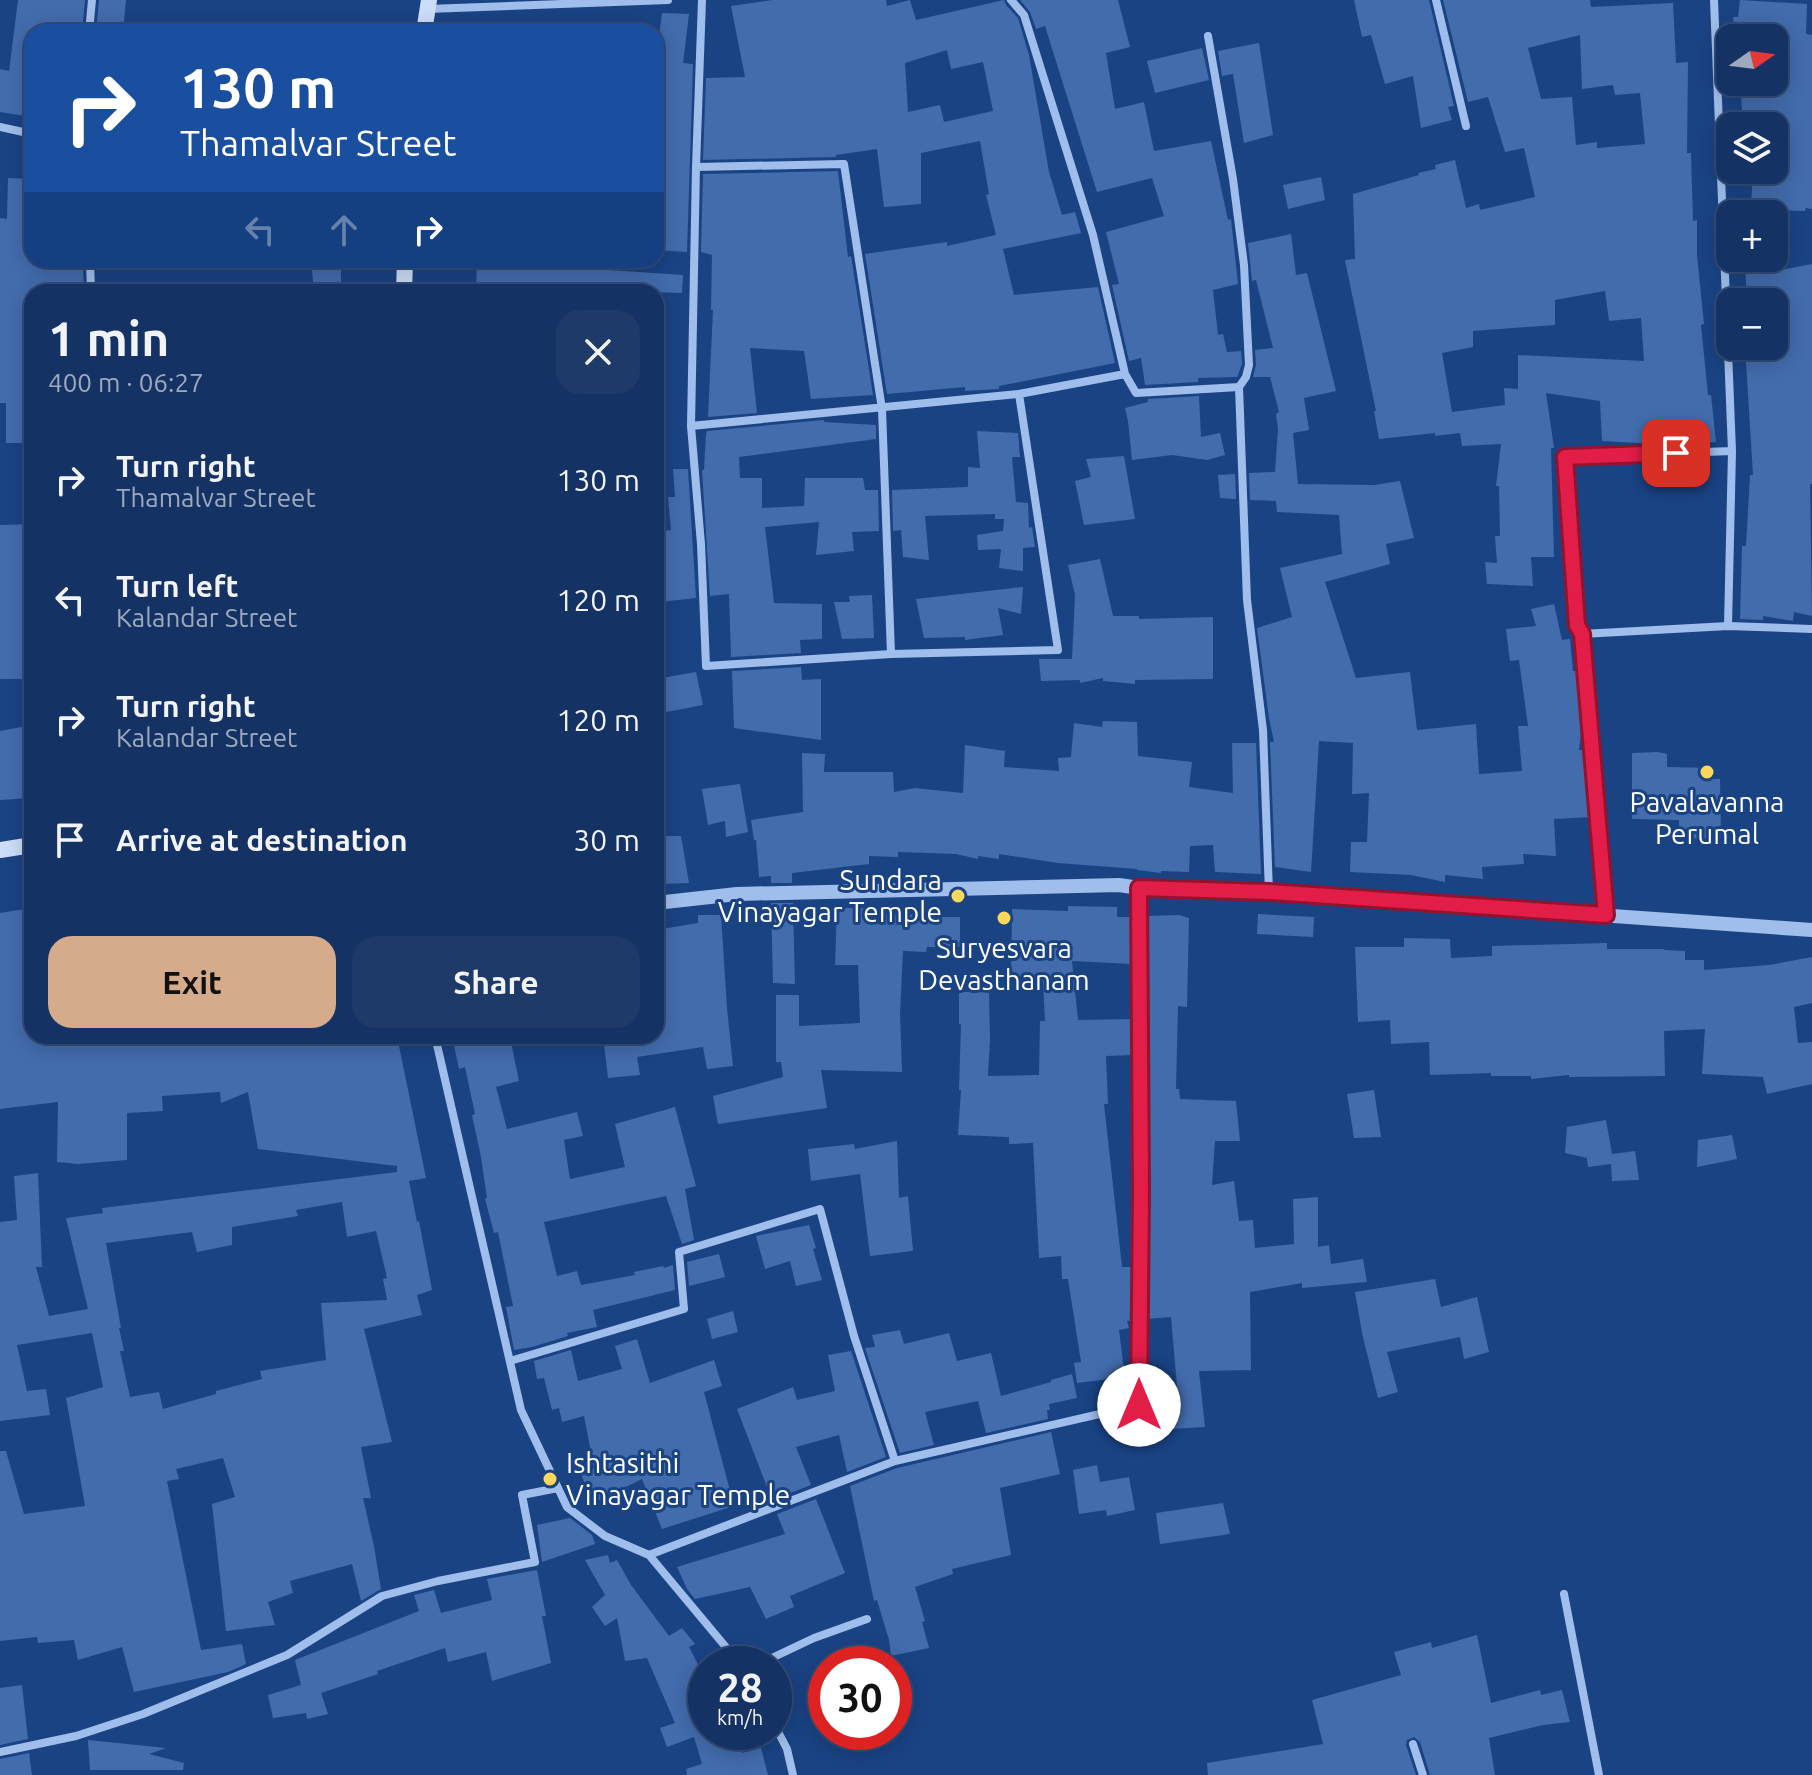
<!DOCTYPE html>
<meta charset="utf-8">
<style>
:root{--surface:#143263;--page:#1d3a69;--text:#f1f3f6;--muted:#9daabe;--line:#334d78;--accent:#d6ab8b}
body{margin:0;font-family:Ubuntu,sans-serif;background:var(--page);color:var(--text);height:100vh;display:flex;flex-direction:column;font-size:30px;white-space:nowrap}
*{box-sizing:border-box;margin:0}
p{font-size:26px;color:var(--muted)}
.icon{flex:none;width:44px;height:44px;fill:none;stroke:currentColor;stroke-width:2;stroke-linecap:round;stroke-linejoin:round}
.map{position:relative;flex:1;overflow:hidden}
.drawer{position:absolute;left:24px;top:284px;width:640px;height:760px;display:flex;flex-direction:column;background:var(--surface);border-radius:24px;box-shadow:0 4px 20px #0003,0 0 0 2px var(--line)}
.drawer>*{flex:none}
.banner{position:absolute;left:24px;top:24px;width:640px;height:244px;border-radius:24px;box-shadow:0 4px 20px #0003,0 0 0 2px var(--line);background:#1a4fa0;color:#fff;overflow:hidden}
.needle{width:52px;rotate:76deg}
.buttons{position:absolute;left:1716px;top:24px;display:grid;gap:16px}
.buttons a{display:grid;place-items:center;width:72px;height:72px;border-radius:16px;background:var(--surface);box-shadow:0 4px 20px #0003,0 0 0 2px var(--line);font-size:40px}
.speed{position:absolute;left:688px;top:1646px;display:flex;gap:16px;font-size:40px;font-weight:700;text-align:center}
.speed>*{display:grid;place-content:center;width:104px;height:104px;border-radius:50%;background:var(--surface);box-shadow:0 4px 20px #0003,0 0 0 2px var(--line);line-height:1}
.speed small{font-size:20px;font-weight:400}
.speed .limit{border:12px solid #d22;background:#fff;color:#111}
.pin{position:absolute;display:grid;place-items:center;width:68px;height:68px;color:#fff;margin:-34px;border-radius:16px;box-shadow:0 4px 12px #0006}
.me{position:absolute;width:88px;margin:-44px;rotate:0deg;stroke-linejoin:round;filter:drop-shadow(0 0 6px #0008)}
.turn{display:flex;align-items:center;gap:28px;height:168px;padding:0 24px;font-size:36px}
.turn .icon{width:104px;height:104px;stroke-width:2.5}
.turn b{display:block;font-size:56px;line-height:68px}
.lanes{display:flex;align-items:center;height:76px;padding:0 24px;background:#0003;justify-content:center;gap:40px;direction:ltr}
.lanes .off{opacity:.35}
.round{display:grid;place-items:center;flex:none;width:84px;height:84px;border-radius:24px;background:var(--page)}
.overview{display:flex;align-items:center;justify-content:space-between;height:136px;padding:0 24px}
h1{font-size:48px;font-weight:700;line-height:60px}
.primary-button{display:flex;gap:16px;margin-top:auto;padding:16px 24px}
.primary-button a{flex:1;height:92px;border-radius:24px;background:var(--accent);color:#111;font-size:32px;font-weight:700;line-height:92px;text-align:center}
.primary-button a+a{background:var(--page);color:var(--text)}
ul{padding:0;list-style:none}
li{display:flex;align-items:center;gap:24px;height:120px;padding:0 24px}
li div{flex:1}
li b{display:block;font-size:30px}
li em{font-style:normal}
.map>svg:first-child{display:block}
</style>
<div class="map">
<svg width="1812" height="1775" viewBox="0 0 1812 1775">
<rect width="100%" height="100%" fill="#1a4384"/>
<path fill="#436cad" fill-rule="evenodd" d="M18,0H85L82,32H32V117L0,112V69L9,71Z
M99,0H126L123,32H96Z
M773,0H886L887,6L910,0L916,20L1004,0L1006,5L1018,18L1029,55L1049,172L1062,215L1075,212L1081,233L1003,249L1014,295L1098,287L1115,363L999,386V389L965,391V387L887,394L865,254L947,242V246L996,235L986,195L989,194L980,141L921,153V204L884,207L877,149L836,155V157L703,160L706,78L745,77L731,6ZM947,50L951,69L983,62L993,111L944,122L940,105L908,112L905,63Z
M1020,0H1118L1130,47L1106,53L1115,109L1144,102L1154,151L1211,141L1228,220L1231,219L1238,284L1213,290L1218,335L1223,334L1227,352L1241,351L1242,364L1237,377L1198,378V382L1145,385L1141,358L1129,361L1112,285L1119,284L1106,232L1164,216L1152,178L1097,192L1045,26L1036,29L1030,12Z
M1354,0H1429L1454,106L1448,107L1452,120L1421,128L1413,76L1385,84L1371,35L1362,37Z
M1443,0H1590L1591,7L1673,3L1676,63L1688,62L1687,153H1691L1693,221L1697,220V255L1704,324L1701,325L1708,395H1711L1716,442L1677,445L1602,441L1600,401L1546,393L1554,448H1551L1554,557H1531L1533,586L1487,584L1485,562L1497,563L1495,536H1500L1499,486H1496L1501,444L1462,446L1460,433L1435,436V433L1379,439L1374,411H1376L1345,260L1355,259L1353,194L1419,175L1418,173L1436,169L1435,165L1455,160L1466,208L1479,204L1480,210L1535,197L1524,148L1505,152L1488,97L1468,102ZM1580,35L1582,89L1613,85L1615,95L1640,93L1645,144L1597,148V142L1576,145L1572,97L1541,99L1528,48ZM1605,291L1609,321L1641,318L1644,361L1518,355V389L1504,388L1505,405L1452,412L1442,353L1473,347V331L1555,325V300Z
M1740,0L1807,4L1806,34L1812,35V209L1806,208L1805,211L1774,210V208L1751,206L1753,170H1774V126H1743L1740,82H1774L1776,38L1735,37L1733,17H1738Z
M662,13L689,14L683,63L693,64L687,252L656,250V60Z
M1259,43L1273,135L1244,143L1233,74L1222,76L1218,51Z
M1202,48L1209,80L1155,93L1147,61Z
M838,171L848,257L851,256L873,395L811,399L804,351L750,348L757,413L708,417L713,310H711L712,255L701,252L703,174Z
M1321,177L1325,200L1288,209L1283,185Z
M8,178L32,179V260H73L72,267H83L84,292H32V443H6V403H0V218L7,219Z
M1291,234L1296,275L1307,273L1336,391L1304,398L1309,430L1293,433L1298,484L1375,485L1400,481L1414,538L1386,544L1390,564L1325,582L1356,678L1410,672L1417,730L1476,724L1479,774L1522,771L1518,726H1528L1519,660L1510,661L1506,629L1536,626L1531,609L1554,604L1562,640L1570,639L1573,671H1577L1581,733L1579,750H1585L1591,817L1554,819L1556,856L1523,854L1524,864L1482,867L1483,879L1445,875V882L1411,875L1350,872L1351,842H1367L1369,793L1352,794L1353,743L1319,741L1311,872L1275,867L1270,742H1274L1269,718L1257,628L1292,617L1280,568L1342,554L1339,515L1277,512L1276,501L1250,500L1249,473L1275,472L1278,429L1276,414L1279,412L1270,377H1253L1256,365L1255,350L1273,348L1256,280L1252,281L1248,243Z
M311,260H341V292H314Z
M477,260H579V268L683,275L682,293L587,290V292H476Z
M1769,262L1770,272L1812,264V484H1810L1812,616L1794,612L1793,621L1763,616V620L1740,619L1742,546H1746L1750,475H1753L1745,346H1774V302H1747L1745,264Z
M1199,396L1201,437L1220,433L1225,455L1207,460L1172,455L1132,460L1128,421L1125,408L1148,402V399Z
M824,420V422L876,425V439L739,457L740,478H762V508L804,506L805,478H863L865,490H878L879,531L852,532L854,551L816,555L819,522L765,527L774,603L822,604V639L800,640L801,653L731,657L729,594L710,596L702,470H704L706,434L707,431Z
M977,431L1018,433L1020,457H1012L1016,502L1028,503L1029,528L1032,527L1035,547L1023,548V571L999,568L1001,549L978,550L977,535L1003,531L1004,519H995V514L925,516L929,560L903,557L901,530L893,531L892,490L968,487V467L980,468Z
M1124,456L1135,519L1084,525L1075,481L1091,477L1086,459Z
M673,469H688L696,598L659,602L656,532L671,530L668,497H675Z
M1235,474L1236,499L1220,498L1218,475Z
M32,524V549H27L32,607V679H0V525Z
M1100,559L1113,616H1139V619L1213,617V679L1135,680V684L1103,681V678L1080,683V680L1041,681L1039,659H1072L1075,595L1068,565Z
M1023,587L1021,614L998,608L1003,635L965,640V637L924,638L916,599Z
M872,595L874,638L842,639L834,602H850L849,596Z
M801,667L802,680L821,679V740L734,728L732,671Z
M696,672L703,705L656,714V679Z
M1103,721L1137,722L1138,756L1192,762L1189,787L1233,793L1232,743H1256L1261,874L1215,872L1213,845L1190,846L1189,872L1161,871V873L1137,870V869L1058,863L999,854V859L978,856V859L956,854L898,852V857L869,856V864L792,873V883H771V876L759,877L756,840H754L751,820L803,812L802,753L825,754L824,772H893L894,792L915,788L963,793L965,745L1005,751L1004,767L1059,771L1058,758L1071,757L1074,723L1102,727Z
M27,726L32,758V798L0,800V731Z
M1658,752L1667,754V767L1714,768V779H1720L1721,838L1679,839V820L1632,819V753Z
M740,784L748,832L726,837L725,821L708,825L702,789Z
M656,836H681L689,883L660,884L656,857Z
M771,903H793L795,984L773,983Z
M1068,906L1117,907V917H1132V964L1072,961L1078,1020L1133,1019V1055L1106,1056L1108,1104H1104L1122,1267H1133V1320L1127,1321L1129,1328L1119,1330L1125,1377L1077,1383L1074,1363L1081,1362L1068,1279H1062L1061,1256L1039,1258L1033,1143L1009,1144V1137L958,1135L961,1090H959L961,1024H959V992H989L990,1039L988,1076L1039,1075L1040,1021H1045L1043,981L1011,979L1012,909L1068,911Z
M32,908V1036H397L426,1178L409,1181L417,1222L419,1221L432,1290L417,1295L422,1315L364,1329L392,1442L361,1447L371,1498H363L374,1546L381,1589L361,1601L352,1564L290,1581L293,1593L268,1602L275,1625L226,1631L212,1504L235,1497L223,1458L176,1469L179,1479L167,1481L201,1650L242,1644L246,1664L228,1672L134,1692L122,1647L78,1660L74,1640L38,1643L37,1637L0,1641V1451H6L24,1514L85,1506L66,1398L103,1387L92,1333L17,1345L27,1391L46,1389L50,1415L0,1421V1222L17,1220L14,1176L38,1173L42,1267H36L49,1316L88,1309L66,1218L103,1213L102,1208L397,1172V1166L258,1149L248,1092L221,1103L220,1092L162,1096L163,1111L127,1113V1160L78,1164L57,1162L58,1102L0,1109V913ZM342,1202L347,1237L376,1231L387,1278L383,1279L387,1300L321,1303L326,1360L260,1371L262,1379L216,1391V1394L163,1409L159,1392L130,1397L120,1351H124L119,1328H121L106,1243L192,1232L197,1252L232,1245V1227L298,1216L296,1210Z
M837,908H881V914L928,915V917H960V947H927L926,952L903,951L900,1014L902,1072L821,1070L827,1108L718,1124L713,1096L783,1077L781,1062H776V995H799V1026L860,1023L858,965H835Z
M1258,914L1314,917L1313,937L1257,934Z
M698,915H721L727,1008L733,1066L707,1069L703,1047L637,1057L640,1075L608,1078L603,1036H656V930L698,923Z
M1179,915L1189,918L1187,1007L1178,1006L1176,1089H1179L1180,1099L1236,1101L1240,1141H1215L1212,1185L1234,1181L1239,1221L1253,1220L1255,1248L1294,1244L1293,1199L1318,1197V1247L1329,1245L1331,1264L1363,1259L1367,1282L1302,1288V1283L1250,1292L1251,1370L1199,1371L1205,1427L1152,1430L1150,1401L1178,1398L1171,1317L1147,1319L1148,1124H1149L1147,996L1149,964H1146V916Z
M1404,938L1450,939L1451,958L1492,956V946L1607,943V949H1664V950L1685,951V960H1704V970L1769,965L1812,957V1003L1794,1007L1798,1043L1812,1042V1084L1767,1094L1763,1077L1702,1074L1705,1029L1664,1031L1665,1076L1569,1077V1075L1531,1079V1076H1491V1073L1430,1075L1429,1042L1391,1044L1390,1020L1358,1022L1355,947H1404Z
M452,1036H503L505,1044L511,1042L519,1081L496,1087L507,1129L577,1112L583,1136L564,1140L570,1179L625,1167L615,1124L675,1107L696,1186L685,1189L694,1240L682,1244L666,1196L544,1222L557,1276L577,1271L581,1285L635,1275L634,1272L663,1266L664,1268L673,1265L675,1290L593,1310L597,1327L567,1333L568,1336L532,1347L514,1350L506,1307L513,1306L498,1232L494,1233L485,1199L487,1198L481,1157L472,1115L475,1114L465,1067L459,1069Z
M1374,1090L1381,1137L1354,1138L1347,1094Z
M1606,1120L1612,1154L1635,1151L1639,1180L1612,1181L1611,1164L1588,1167L1587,1158L1565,1153L1567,1127Z
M1732,1135L1737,1159L1697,1167L1698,1140Z
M897,1141L899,1198L908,1196L913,1251L870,1256L860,1174L811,1181L808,1149L854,1144L855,1149Z
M809,1225L816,1248L813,1249L822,1280L796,1286L790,1261L765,1269L756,1236Z
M719,1254L725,1277L689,1286L687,1262Z
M1435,1279L1441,1307L1477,1297L1489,1352L1464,1359L1460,1337L1387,1352L1398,1392L1378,1398L1362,1333L1355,1292Z
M733,1311L738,1332L712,1339L707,1319Z
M900,1330L904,1344L949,1333L957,1361L991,1353L1001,1396L1051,1382V1380L1072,1374L1077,1398L1049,1404L1050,1410H1047L1048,1419L986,1433L978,1401L925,1412L934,1445L900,1453L865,1348L875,1347L872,1335Z
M637,1339L650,1383L714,1360L722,1386L704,1392L734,1506L662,1529L642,1479L593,1503L580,1472L594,1468L584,1416L562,1422L559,1408L552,1410L544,1378L537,1379L534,1361L571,1350L578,1381L622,1369L615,1346Z
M851,1351L886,1457L847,1472L839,1435L796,1447L811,1485L772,1500L737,1409L793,1387L797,1400L835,1391L828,1355Z
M1051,1432L1060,1474L1000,1488L1011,1555L952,1569L953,1574L915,1587L925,1621L922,1622L929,1648L891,1656L889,1640L877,1600L874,1601L850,1486L897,1468Z
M1097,1465L1100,1482L1129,1477L1135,1510L1107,1516L1106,1510L1079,1514L1073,1470Z
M816,1499L845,1573L790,1596L794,1607L766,1619L750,1587L695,1599L687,1589L677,1567L785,1534L777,1514Z
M1223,1503L1230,1534L1160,1544L1156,1513Z
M570,1518L592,1535L595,1544L542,1562L537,1525Z
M608,1555L610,1563L617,1560L631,1585L669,1636L682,1628L695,1644L689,1647L706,1680V1693L692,1699L703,1732H735L742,1753L761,1748L768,1775H687L686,1769L702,1764L694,1737L667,1747L660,1728L675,1723L647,1658L625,1661L617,1618L605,1626L592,1607L605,1595L585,1560Z
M537,1570L546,1616H542L551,1663L492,1681L486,1652L448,1662L445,1648L377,1671L378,1674L321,1693L328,1714L307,1719L306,1713L273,1718L268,1695L301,1685L295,1660L419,1611L414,1595L434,1590L441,1613L492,1600L487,1579Z
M1477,1635L1491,1703L1540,1690L1541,1695L1562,1690L1570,1722L1543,1725L1489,1738L1495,1775H1430L1420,1742L1414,1737L1407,1740L1406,1745L1416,1775H1208L1207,1763L1323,1744L1312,1700L1401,1675L1394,1652L1431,1642L1432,1648Z
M22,1685L28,1739L0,1745V1688Z
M88,1740L166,1748L149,1754L184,1763L183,1770H90Z
M29,1753L32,1775H0V1759Z"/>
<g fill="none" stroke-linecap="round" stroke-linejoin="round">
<path stroke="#a0beeb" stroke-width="8" d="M702,0L696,167L691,426L701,544L706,666L891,654L1058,650L1019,394L1125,374L1136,393L1239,387L1247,600L1263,730L1269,892
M1011,0L1024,15L1093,235L1125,374
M1436,0L1466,126
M1714,0L1732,451L1728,626
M428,9L668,0
M89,32L92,0
M1208,36L1233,179L1244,265L1249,365L1246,377L1239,387
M0,127L32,134
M696,167L844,164L882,409L891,654
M90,260L91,292
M691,426L1019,394
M1732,451L1565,457L1577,625L1582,634L1728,626L1812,629
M1582,634L1606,915
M435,1036L521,1410L567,1507L605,1536L649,1555L740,1664
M510,1361L684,1309L679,1252L820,1209L854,1336L895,1461
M649,1555L895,1461L1139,1405L1141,1192L1139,888
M1564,1594L1599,1775
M759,1664L814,1638L867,1619
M774,1724L787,1749L793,1775
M1413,1744L1423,1775
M0,1752L76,1736L143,1714L287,1655L382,1596L438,1581L535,1562L522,1495L558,1488"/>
<path stroke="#a0beeb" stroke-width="14" d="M656,903L737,894L1119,885L1139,888L1269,892L1812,930"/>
<path stroke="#ccddf8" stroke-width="16" d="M424,32L429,0
M404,292L405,260
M0,850L32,845"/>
</g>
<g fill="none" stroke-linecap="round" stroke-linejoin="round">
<g stroke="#92132f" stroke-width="20">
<path id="route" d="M1139,1405L1141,1192L1139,888L1269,892L1606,915L1582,634L1577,625L1565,457L1676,453"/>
</g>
<use href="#route" stroke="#e11d48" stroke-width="14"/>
</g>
<g fill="#fdd75c" stroke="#1a4384" stroke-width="3">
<circle cx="1707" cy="772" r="8"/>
<circle cx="958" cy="896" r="8"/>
<circle cx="1004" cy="918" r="8"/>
<circle cx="550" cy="1479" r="8"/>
</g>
<g text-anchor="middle" stroke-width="6" stroke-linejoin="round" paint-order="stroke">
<g font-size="28" fill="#fff" stroke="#1a4384">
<text x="1707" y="812">Pavalavanna<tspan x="1707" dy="32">Perumal</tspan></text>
<text x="942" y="890" text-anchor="end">Sundara<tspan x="942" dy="32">Vinayagar Temple</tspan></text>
<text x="1004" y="958">Suryesvara<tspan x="1004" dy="32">Devasthanam</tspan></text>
<text x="566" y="1473" text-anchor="start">Ishtasithi<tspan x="566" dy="32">Vinayagar Temple</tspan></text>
</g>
</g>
</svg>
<div class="buttons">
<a><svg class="needle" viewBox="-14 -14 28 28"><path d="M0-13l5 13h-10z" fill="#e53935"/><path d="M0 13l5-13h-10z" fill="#9daabe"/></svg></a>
<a><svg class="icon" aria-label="layers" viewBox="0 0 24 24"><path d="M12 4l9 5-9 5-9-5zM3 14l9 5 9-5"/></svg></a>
<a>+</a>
<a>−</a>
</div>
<div class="speed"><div>28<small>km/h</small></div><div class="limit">30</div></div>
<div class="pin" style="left:1676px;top:453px;background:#d93025"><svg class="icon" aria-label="arrive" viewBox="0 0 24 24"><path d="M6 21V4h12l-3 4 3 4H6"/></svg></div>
<svg class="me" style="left:1139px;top:1405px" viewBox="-20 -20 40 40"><circle r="19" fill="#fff"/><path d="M0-13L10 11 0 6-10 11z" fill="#e11d48"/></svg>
<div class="banner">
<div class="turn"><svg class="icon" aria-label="right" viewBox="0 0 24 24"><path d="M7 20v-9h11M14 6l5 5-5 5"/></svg><div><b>130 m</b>Thamalvar Street</div></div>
<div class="lanes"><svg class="icon off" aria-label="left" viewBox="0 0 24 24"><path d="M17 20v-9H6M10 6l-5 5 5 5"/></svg><svg class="icon off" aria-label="ahead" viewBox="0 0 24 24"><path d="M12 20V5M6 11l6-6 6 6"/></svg><svg class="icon" aria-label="right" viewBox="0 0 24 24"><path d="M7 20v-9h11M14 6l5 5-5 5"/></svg></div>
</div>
<section class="drawer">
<div class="overview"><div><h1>1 min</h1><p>400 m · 06:27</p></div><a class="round"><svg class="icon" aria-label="close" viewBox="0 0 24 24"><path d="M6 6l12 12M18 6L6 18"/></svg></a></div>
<ul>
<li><svg class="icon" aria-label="right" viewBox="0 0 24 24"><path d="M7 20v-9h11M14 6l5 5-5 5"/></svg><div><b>Turn right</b><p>Thamalvar Street</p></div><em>130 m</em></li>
<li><svg class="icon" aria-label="left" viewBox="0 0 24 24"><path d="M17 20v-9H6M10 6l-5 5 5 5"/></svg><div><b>Turn left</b><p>Kalandar Street</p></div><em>120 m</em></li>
<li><svg class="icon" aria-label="right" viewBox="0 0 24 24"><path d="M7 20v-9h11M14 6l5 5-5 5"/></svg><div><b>Turn right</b><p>Kalandar Street</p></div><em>120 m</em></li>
<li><svg class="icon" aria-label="arrive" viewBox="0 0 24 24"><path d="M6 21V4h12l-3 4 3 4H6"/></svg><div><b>Arrive at destination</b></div><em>30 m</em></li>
</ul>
<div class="primary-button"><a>Exit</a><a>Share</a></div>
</section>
</div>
